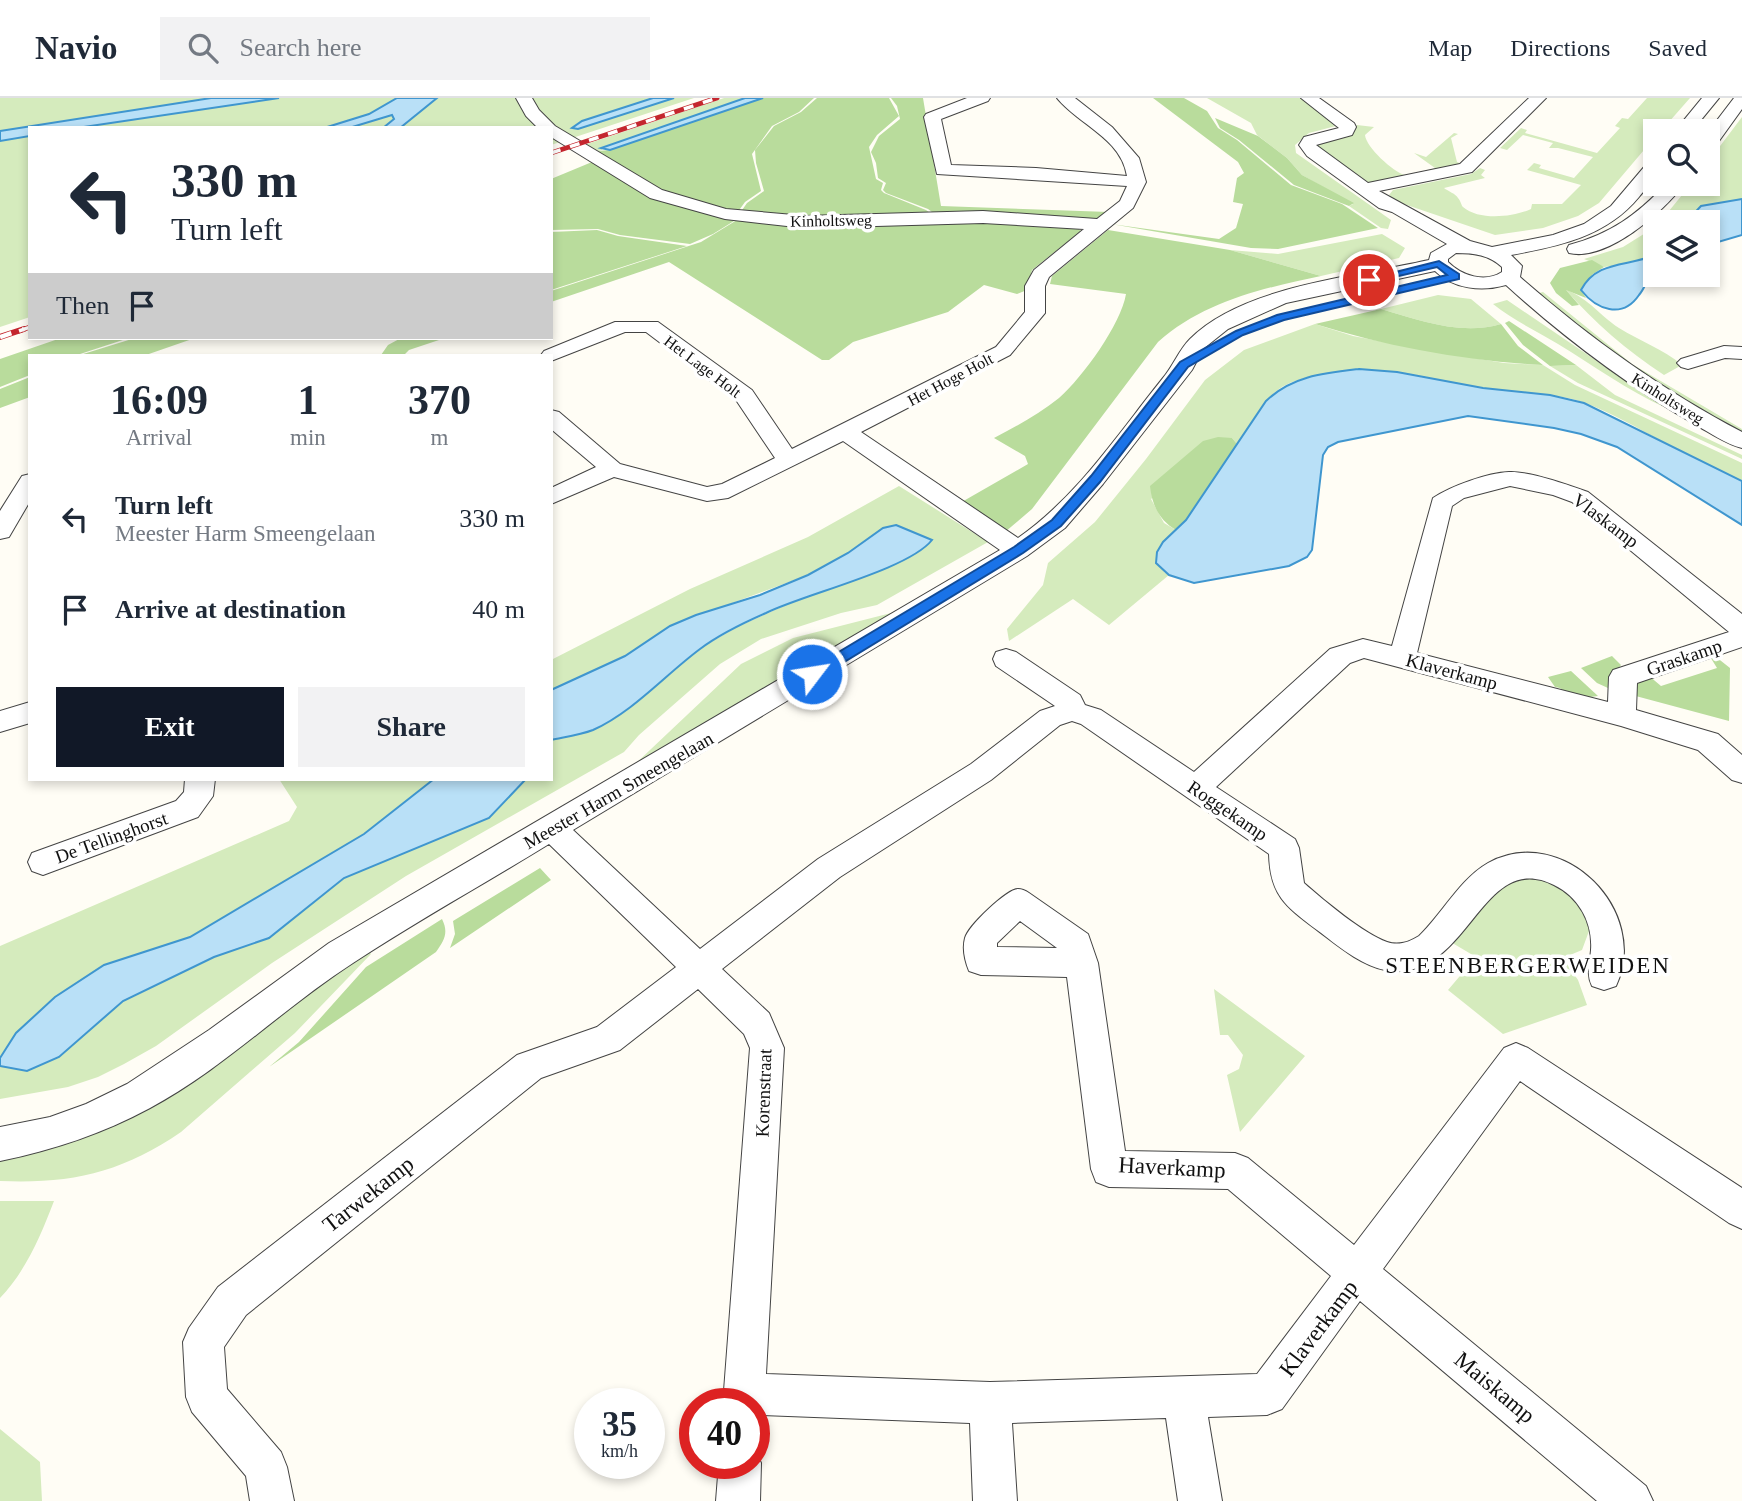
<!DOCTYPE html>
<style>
:root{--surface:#fff;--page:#f2f2f3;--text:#1f2937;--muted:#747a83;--line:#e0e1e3;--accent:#111827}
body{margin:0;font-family:"Times New Roman",serif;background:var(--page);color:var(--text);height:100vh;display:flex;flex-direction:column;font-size:26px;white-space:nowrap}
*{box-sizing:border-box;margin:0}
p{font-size:23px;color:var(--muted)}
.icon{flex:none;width:38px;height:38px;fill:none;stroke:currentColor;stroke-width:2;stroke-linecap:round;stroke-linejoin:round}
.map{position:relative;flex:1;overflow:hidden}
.details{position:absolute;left:28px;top:256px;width:525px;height:427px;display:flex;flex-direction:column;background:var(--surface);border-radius:0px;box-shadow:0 4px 10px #0003}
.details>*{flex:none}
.banner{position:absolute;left:28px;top:28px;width:525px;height:214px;border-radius:0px;box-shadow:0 4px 10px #0003;background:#fff;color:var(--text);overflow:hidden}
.buttons{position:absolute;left:1643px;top:21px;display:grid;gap:14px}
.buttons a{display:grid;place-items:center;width:77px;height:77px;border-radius:0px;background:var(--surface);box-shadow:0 4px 10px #0003;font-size:35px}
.speed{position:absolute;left:574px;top:1290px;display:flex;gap:14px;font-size:35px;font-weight:700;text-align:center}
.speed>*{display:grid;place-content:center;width:91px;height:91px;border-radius:50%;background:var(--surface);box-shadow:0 4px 10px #0003;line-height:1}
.speed small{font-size:18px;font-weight:400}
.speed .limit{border:10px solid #d22;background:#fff;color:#111}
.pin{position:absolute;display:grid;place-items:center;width:60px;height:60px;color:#fff;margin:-30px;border:4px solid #fff;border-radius:50%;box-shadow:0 2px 7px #0007}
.me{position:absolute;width:77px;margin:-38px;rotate:59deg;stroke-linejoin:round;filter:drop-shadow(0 0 5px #0008)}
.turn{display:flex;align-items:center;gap:24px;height:147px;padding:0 28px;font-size:32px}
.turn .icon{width:91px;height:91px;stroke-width:2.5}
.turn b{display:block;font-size:49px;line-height:60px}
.then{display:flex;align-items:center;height:66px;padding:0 28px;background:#0003;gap:14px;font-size:26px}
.eta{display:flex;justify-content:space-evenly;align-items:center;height:119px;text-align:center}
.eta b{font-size:42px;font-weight:800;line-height:49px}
.button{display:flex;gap:14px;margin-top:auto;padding:14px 28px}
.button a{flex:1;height:80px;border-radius:0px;background:var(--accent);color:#fff;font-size:28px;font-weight:800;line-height:80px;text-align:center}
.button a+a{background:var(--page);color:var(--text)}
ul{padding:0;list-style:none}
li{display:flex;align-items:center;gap:21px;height:91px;padding:0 28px}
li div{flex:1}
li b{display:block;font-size:26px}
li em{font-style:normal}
header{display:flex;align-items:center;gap:42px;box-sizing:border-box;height:98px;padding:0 35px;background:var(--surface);border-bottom:2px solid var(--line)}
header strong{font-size:33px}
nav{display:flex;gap:38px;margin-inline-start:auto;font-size:24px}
.search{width:490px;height:63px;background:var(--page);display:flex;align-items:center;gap:18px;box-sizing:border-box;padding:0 24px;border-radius:0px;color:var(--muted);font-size:26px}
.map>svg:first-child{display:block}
</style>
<header>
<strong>Navio</strong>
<div class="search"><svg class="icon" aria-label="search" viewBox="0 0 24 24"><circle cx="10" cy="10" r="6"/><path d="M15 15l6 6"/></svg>Search here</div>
<nav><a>Map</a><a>Directions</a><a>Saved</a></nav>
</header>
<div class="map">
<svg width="1742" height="1403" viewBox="0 0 1742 1403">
<rect width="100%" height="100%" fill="#fffdf5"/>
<path fill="#d5ebbd" d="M0,0H211L0,33Z
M231,0H694L551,47V30H65Z
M724,0H745L603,49L602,52L598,53L584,47Z
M1207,0H1305L1336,28L1309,35L1295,47L1296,55L1391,122L1388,131L1381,130L1349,108L1353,106L1302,77L1287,60L1257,37L1251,25Z
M1647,0H1690L1661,33H1656L1655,39L1599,105L1578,118L1543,130L1495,137L1398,104L1389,97L1393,92L1471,76L1480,70L1485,72L1481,77L1485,80L1444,90C1448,93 1456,96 1458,100C1461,103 1461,107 1463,109C1479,123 1514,119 1531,111L1532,106H1562L1581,87L1527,72L1534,65L1541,67L1539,70L1574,80L1593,59L1558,50H1549L1553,45L1523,37L1507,52L1500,50L1521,30L1527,32L1525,35L1597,55L1620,30L1615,28L1622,20L1628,21Z
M1742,19V101L1701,108L1686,124H1660L1691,86H1708V64Z
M1357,27L1374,29L1365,37C1366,49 1393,74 1405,77C1409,78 1413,76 1417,76C1405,79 1391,85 1378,85C1355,86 1333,61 1316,48L1318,44L1350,36Z
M1454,35L1458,36L1451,40L1457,64L1462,66L1426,73L1435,70L1414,55L1426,59Z
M30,36V219L0,229V42Z
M1655,129L1654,158L1633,165L1604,169L1584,161L1623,149Z
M1382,136L1405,150L1399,160L1321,178L1230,152L1278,156Z
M1565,191C1592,203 1598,216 1619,230C1640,243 1663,251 1682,267L1664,277C1627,253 1594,224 1565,191Z
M1543,194L1632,266L1742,331V336L1680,303L1535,196Z
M1438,197L1471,201L1501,226C1461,238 1419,222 1381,211Z
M1507,202L1666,310C1627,292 1594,268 1558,246C1536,233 1513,222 1493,206Z
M1315,226L1353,238L1432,253L1504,265L1543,267L1575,287L1742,365V383C1687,363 1640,326 1585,305C1555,294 1522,296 1491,292C1431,283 1373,262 1313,278C1301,281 1289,284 1279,291C1261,304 1250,328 1237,346L1232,340L1151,401L1164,425L1176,432L1163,444L1164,474L1169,477L1109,527L1073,501L1009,543L1007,531L1043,487L1048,465L1095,424L1146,361L1205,282L1244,252Z
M1576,267L1615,297L1742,357V361L1578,285L1550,268Z
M899,388L988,444L877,507L841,515L761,541L720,566L639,637L624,654L406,778L272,865L156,948L124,966L98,979L68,989L0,1001V968L27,973L59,959L123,903L214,859L269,840L344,780L489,720L526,681H551V642L592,632L617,617L701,550L737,529L932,442L896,427L883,430L848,455L808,477L670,528L625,558L551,592V562L690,491L808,439Z
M895,514L632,669L741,566L793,540Z
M279,681H434L364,736L190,839L104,867L55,899L16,935L0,960V848L289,723L297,709Z
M1521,773L1567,790L1592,825L1582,852L1563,860L1578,882L1587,907L1503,936L1448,892L1476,859L1449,843L1509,777Z
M368,852L371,856L295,935L181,1034C121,1075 71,1086 0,1083V1062L37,1054L83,1039Z
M1214,891L1305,958L1240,1034L1227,977L1239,971L1243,957L1228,937H1220Z
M0,1103H54C41,1137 26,1173 0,1200Z
M0,1331L40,1364L42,1403H0Z"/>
<path fill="#b9dc9c" d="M763,0H814L799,14L772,28L752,56L761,93L745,104L737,115L660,94L588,49L598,53L610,52Z
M817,0H889L899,18L877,37L869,49L876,81L883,85L881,92L884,95L926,112L933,117L805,121L740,115L747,105L764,93L756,65L755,52L774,28L801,14Z
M891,0H923L941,108L1109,114L1101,120L1089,122L936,117L928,111L886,95L883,92L886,85L878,80L876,65L871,54L879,38L900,21L897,8Z
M1153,0H1184L1207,13L1218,30L1237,42L1291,87L1342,106L1378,130L1278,151L1251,150L1111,126L1219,141L1236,130L1243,106L1233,104L1237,80L1244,75L1238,64Z
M1215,20L1258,38L1287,60L1302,77L1354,105L1349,108L1294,87L1239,42L1220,30Z
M591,62L669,105L734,123L713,136L690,146L620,137L598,131L551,132V81L592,64L588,63Z
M737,122L949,123L1076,128L1081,133L1032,172L1027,192L1017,196L984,187L948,214L853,244L829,262H822L669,164L551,204V193L701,144Z
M597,132L618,138L687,148L551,192V134Z
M1108,132L1230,152L1321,178C1263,190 1203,204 1158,244L1032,411L1005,434L960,405L1028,366L1025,358L994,340C1017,328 1039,316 1059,300C1083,279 1121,226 1126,196L1050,186L1052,178Z
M1592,162L1604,169L1593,176L1581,192L1586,200L1566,192L1579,207L1572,208L1556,195L1550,185L1560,170Z
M1381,211C1419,222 1461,238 1501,226L1518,248L1543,267C1467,263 1388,249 1315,226Z
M1509,223L1576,267L1550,268L1523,247L1505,225Z
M61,240H129L77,257H30V277L0,289V261Z
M135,240H195L146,257H80Z
M401,240H445L409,252L404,257H381L388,247Z
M30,279V299L0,310V291Z
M1218,339L1232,340L1237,346L1186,422L1176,432C1159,422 1152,407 1150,388L1203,343Z
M1711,555L1730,570L1729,623L1632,597L1631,586L1648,577L1661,588L1717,570L1709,557Z
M1612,558L1621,567L1612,578L1608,590L1597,585L1581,570Z
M1571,573L1598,598C1589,599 1578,602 1569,597C1563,593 1563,590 1555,589L1548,579Z
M540,770L551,782L450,850L455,836L453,823Z
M442,821C449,835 444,843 436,854L269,969L299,944L366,869Z"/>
<path fill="#b9e0f7" stroke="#3f96cf" stroke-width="2" d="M211,0H279L77,30H30V38L0,43V33Z
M397,0H437L400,30H383L394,21L392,17L349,30H324L369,16Z
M653,0H674L578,31L572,30L582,23Z
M745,0H763L610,52L601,50Z
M1742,101V137L1708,147V124H1686L1701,108Z
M1655,157V174C1646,180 1646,189 1639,197C1622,222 1596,211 1581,192C1597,162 1627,169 1655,157Z
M1359,271L1397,274L1483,290L1550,297L1584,305L1742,383V427L1617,349L1581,336L1554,330L1468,318L1338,344L1328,349L1323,357L1312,452L1307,459L1289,468L1194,485L1169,477L1156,465L1157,454L1163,444L1186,422L1266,303C1292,278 1324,275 1359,271Z
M896,427L932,442C908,472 804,496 766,515C743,525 720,536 700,551C665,577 633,614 593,632C580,637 565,639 551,642V592L625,558L670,528L696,517L760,497L808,477L848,455L883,430Z
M434,681H526L489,720L344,780L269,840L214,859L123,903L59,959L27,973L0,968V960L16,935L55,899L104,867L190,839L364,736Z"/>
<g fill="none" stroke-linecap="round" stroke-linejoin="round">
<g stroke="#444" stroke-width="2">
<path id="minor" d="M516,0H532L539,12L555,28L662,92L726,111L805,118L983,113L1097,121L1120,103L1127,88L937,76L924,19L926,16L967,0H990L988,3L941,21L951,67L1036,70L1127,78C1121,40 1079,27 1057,0H1075L1112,29L1139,60L1146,84L1133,110L1049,179L1045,188V215L1010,257L861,334L1018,440C1077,399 1118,336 1163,280C1173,268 1179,252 1190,241C1242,188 1358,178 1429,162L1431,155L1447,146L1392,114L1379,110L1307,58L1299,47L1304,39L1339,30L1301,0H1319L1354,25L1356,29L1352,37L1316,47L1368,85L1460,66L1529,0H1546L1472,74L1379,93L1470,143L1492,149L1553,137L1584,126L1611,108L1650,62L1656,61C1656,81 1651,84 1639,99C1606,139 1559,148 1511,157L1522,168L1520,179C1587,238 1662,292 1742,334V350C1725,346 1709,334 1694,326C1627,287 1563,239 1506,187C1482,194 1453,191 1435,173L1286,205L1228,231L1203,251L1192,272L1103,386L1065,430L1027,458L573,732L700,851L818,761L971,666L1040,613L1055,608L996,568L993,561L996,554L1006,551L1016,554L1080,597L1085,607L1101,612L1194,674L1330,551L1363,541L1392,548L1433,400C1451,388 1487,375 1509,374C1529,373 1569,387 1588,394L1742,516V549L1637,585L1636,612L1718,636L1742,657V685L1732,682L1698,652L1621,628L1364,560L1350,565L1216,689L1295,741L1299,750L1304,785C1323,802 1364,836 1387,844C1399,848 1409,844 1419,838C1442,816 1460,781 1488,765C1563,724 1651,813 1616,888L1604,892L1592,888C1586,876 1590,866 1591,852C1593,825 1579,799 1554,787C1480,749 1468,888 1385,872C1360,867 1337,847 1317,832C1285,808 1270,797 1269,756L1081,626L1072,623L1060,627L991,682L840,779L722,871L769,915L784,950L766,1276L990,1284L1257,1276L1331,1178L1228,1091L1109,1089L1096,1084L1091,1071L1067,879L981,877L969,873C965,863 962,851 965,840C968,828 1007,791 1018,791C1022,791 1026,793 1029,795L1088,836L1098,865L1125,1053L1235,1055L1248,1060L1354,1147L1504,950L1516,945L1528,950L1742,1090V1131L1729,1125L1520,983L1383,1171L1646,1388L1653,1403H1597L1360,1203L1282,1311L1267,1317L1208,1319L1222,1403H1178L1166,1320L1012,1325L1017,1403H973L970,1325L760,1317L754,1323V1306H723L750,950L744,936L698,891L620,952L541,980L246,1217L224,1249L227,1291L281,1354L287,1369L294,1403H250L246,1378L192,1314L186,1299L183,1244L189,1230L218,1189L517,957L597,929L676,869L549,746C484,786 417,823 353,865C283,910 223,971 150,1010C102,1036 53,1052 0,1063V1029L50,1019L86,1006L127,986L209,932L329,845L1000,452L843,343L728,400L707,403L614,379L551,406V390L596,369L551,331V312L559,314L620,366L707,389L722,386L775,360L736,302L646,234H625L551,263V257H541L544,253L615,224H658L752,292L792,351L996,249L1025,214V188L1034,172L1084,131L983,125L805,130L725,121L650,100L551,39V30H538L526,18ZM1456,155C1474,155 1489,157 1502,169V174C1485,185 1462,178 1448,164V161ZM1510,388L1553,397L1572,404L1729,534L1613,572L1609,579L1608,604L1417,555L1452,408L1464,400ZM1020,823L1057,850L997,849V845Z
M1702,0H1719L1692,33H1675Z
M1734,0H1742V11L1714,50L1708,51V34Z
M1666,86H1684C1664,114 1606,164 1569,155L1567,151L1569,147C1610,136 1637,117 1666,86Z
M1724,248L1742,249V261L1725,260L1688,271L1681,269L1677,265L1681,261Z
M30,376V403L9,439L0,441V413L22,378Z
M30,604V625L0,634V613Z
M185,681H215L213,698L198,719L43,777L32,773L28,764L32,755L176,703L184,694Z
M754,1350L761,1365L760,1403H716L719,1365H754Z"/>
</g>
<use href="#minor" fill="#fff" fill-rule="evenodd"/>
<g stroke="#c4262e" stroke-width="5">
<path id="rail-far1" d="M551,55L717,0
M19,233L30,229"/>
</g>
<g stroke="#c4262e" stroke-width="6">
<path id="rail" d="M0,239L24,231"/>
</g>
<use href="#rail-far1" stroke="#fff" stroke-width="3.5" stroke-dasharray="10" stroke-linecap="butt"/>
<use href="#rail" stroke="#fff" stroke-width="4.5" stroke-dasharray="12" stroke-linecap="butt"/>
</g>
<path fill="#1a73e8" stroke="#114b97" stroke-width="2" d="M1439,163L1459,176V181L1284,222L1243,237L1188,269L1100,384L1061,428L1023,455L818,580H807L805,576L807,573L1014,449L1052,422L1091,378L1180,264L1236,233L1277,217L1447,177L1437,169L1369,185L1364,182Z"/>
<g text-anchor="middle" stroke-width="7" stroke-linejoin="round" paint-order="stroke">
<g font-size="16" fill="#111" stroke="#fff">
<text transform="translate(831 122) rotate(-1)" y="6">Kinholtsweg</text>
<text transform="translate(703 268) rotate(37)" y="6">Het Lage Holt</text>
<text transform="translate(950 281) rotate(-28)" y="6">Het Hoge Holt</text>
<text transform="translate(1668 300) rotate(32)" y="6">Kinholtsweg</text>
</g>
<g font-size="19" fill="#111" stroke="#fff">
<text transform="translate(1606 422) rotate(37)" y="7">Vlaskamp</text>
<text transform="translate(1684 559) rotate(-19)" y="7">Graskamp</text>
<text transform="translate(1452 573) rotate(15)" y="7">Klaverkamp</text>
<text transform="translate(618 692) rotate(-30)" y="7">Meester Harm Smeengelaan</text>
<text transform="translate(1228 712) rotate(34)" y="7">Roggekamp</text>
<text transform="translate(111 739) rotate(-20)" y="7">De Tellinghorst</text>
<text transform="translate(763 995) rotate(-88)" y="7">Korenstraat</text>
</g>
<g font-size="23" letter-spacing="2" fill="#111" stroke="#fff">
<text x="1528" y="875">STEENBERGERWEIDEN</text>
</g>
<g font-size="23" fill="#111" stroke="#fff">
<text transform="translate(1172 1069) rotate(3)" y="8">Haverkamp</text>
<text transform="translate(368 1096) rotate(-38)" y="8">Tarwekamp</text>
<text transform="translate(1318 1230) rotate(-53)" y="8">Klaverkamp</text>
<text transform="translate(1495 1289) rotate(40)" y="8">Maiskamp</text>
</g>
</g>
</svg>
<div class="buttons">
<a><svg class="icon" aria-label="search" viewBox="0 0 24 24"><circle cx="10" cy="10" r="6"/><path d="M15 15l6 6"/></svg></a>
<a><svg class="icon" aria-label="layers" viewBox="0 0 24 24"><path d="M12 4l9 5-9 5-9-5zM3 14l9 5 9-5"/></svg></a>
</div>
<div class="speed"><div>35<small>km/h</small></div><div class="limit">40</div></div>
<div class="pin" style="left:1369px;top:182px;background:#d93025"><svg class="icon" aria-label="arrive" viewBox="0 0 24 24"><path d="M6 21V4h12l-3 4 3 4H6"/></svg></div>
<svg class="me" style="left:812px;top:576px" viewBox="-20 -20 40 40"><circle r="17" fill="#1a73e8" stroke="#fff" stroke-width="3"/><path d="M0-11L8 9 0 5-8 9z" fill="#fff"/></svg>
<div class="banner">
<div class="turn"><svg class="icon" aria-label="left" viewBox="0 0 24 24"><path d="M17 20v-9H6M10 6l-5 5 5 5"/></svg><div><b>330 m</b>Turn left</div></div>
<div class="then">Then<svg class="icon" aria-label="arrive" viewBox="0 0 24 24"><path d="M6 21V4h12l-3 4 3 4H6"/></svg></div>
</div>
<section class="details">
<div class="eta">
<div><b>16:09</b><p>Arrival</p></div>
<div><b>1</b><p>min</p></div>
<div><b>370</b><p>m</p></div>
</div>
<ul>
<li><svg class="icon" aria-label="left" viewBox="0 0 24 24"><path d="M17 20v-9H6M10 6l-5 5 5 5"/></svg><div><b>Turn left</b><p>Meester Harm Smeengelaan</p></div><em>330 m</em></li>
<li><svg class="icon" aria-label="arrive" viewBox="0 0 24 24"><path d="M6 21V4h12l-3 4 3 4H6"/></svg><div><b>Arrive at destination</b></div><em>40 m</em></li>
</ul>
<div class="button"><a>Exit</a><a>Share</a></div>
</section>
</div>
